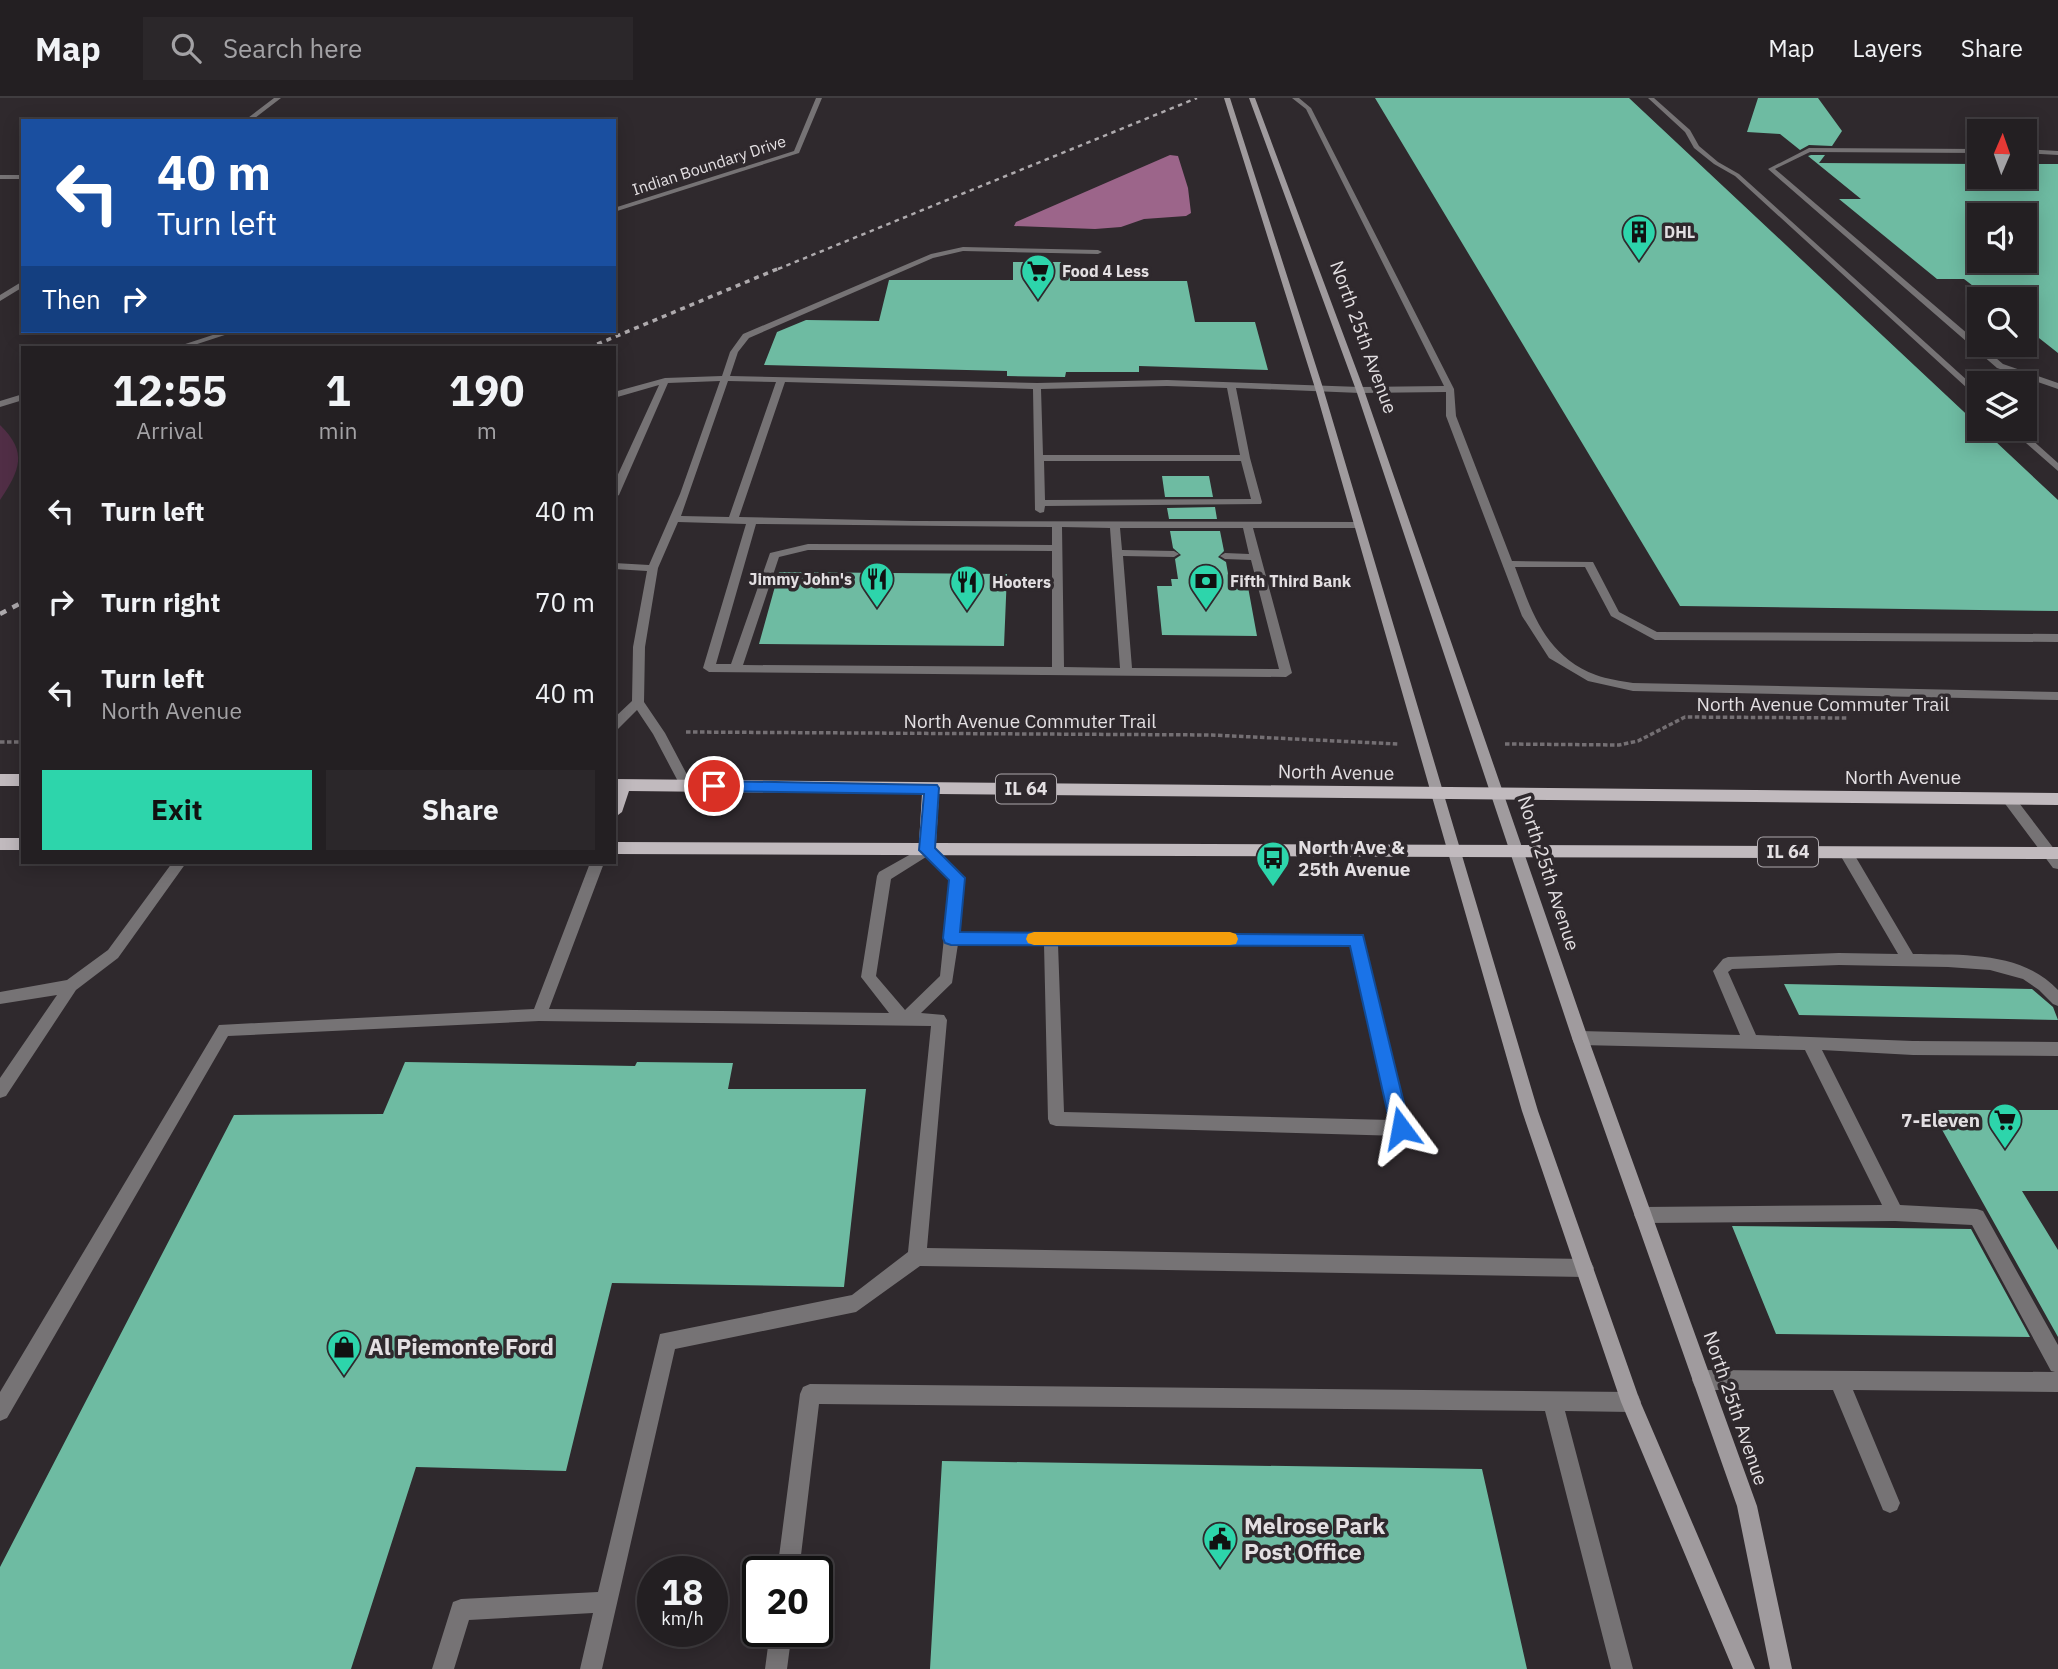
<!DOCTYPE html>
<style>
:root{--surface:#231f22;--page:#2b272a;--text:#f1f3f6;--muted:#a3a2a5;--line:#403d40;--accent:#2dd5ab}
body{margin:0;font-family:"IBM Plex Sans",sans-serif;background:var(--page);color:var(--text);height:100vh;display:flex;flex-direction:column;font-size:26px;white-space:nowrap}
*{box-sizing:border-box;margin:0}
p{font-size:23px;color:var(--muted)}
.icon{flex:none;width:38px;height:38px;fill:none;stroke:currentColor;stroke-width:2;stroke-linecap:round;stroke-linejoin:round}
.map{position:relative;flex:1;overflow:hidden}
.drawer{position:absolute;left:21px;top:248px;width:595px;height:518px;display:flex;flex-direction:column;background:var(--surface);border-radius:0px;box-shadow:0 4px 18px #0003,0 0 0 2px var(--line)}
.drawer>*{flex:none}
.hud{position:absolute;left:21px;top:21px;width:595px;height:214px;border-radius:0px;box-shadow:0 4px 18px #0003,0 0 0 2px var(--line);background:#1a4fa0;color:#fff;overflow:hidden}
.needle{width:46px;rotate:2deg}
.buttons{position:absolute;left:1967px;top:21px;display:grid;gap:14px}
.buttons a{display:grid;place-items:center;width:70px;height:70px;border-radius:0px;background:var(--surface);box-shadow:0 4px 18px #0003,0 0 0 2px var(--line);font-size:35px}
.speed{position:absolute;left:637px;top:1458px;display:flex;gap:14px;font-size:35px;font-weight:700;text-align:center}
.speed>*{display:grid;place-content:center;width:91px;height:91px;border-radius:50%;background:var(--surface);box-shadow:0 4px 18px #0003,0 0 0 2px var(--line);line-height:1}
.speed small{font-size:18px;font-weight:400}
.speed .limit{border:4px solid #111;border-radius:10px;background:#fff;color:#111}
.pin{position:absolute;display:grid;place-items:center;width:60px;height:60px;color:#fff;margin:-30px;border:4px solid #fff;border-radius:50%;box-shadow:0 2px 7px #0007}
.me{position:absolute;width:77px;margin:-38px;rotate:347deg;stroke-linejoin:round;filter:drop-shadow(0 0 5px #0008)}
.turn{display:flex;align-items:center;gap:24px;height:147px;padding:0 21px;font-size:32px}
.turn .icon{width:91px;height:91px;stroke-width:2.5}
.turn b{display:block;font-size:49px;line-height:60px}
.then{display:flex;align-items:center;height:66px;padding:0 21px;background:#0003;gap:14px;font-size:26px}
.eta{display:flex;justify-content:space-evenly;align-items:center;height:119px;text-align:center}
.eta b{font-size:42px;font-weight:800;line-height:49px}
.primary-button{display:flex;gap:14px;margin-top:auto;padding:14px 21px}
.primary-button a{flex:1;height:80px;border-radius:0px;background:var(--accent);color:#111;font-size:28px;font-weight:800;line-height:80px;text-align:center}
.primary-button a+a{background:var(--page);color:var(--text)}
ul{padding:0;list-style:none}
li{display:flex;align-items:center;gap:21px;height:91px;padding:0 21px}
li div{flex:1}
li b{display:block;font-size:26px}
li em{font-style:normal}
header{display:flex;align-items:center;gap:42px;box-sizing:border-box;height:98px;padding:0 35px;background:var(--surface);border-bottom:2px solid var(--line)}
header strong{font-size:33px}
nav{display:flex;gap:38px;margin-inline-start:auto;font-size:24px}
.search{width:490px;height:63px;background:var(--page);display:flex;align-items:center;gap:18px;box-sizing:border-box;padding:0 24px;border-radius:0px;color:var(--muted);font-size:26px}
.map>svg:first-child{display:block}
</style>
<header>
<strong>Map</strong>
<div class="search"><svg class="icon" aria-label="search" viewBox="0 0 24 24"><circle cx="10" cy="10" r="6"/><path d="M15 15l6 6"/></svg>Search here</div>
<nav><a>Map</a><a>Layers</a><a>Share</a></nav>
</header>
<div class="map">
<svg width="2058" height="1571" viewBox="0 0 2058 1571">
<rect width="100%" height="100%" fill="#2f292d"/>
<path fill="#512e46" d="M0,327C28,354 20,372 0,402Z"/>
<path fill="#9c658a" d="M1170,57L1178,58L1188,90L1191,115L1186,118L1144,121L1121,129L1095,131L1014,128L1016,124Z"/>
<path fill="#6ebba2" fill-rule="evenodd" d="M1375,0H1629L2058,402V513L1680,508Z
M1758,0H1818L1842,33L1832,48L1809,47L1800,52L1780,36L1747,34Z
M1811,57H1825L1819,65L1979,66V79H2025V66H2058V255L2025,229V201H1990L1964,181H1937L1839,101H1861L1808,58ZM1979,117H2025V163H1979Z
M1013,164H1069L1070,183H1187L1195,224H1255L1268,272L1139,268V274H1066L1065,279L1007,278V273L764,267L777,234L806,222L879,223L889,182H1013Z
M1162,378H1209L1213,399H1165Z
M1215,409L1217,421H1169L1167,410Z
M1170,433H1220L1224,453L1218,459L1226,464L1229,481H1234L1236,488L1248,489L1257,538L1162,537L1157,488H1172L1171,481H1178L1175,461L1181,457L1173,450Z
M779,474L1007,476L1004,548L759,546Z
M1784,886L2032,891L2053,909L2058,922L1799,917Z
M405,964L635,968L637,964L733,965L728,991H866L844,1189L612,1185L566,1373L416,1369L351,1571H0V1469L234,1017L383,1016Z
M1931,1012H2058V1093H2022L2058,1152V1239Z
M1732,1128L1971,1131L2030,1239L1776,1236Z
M942,1363L1482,1371L1527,1571H930Z"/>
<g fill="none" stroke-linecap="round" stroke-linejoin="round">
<path stroke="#746f73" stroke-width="3.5" stroke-dasharray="4.5 2.5" stroke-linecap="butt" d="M686,634L1212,637L1398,646
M0,644H23
M1505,646L1619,647L1638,643L1685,619L1847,620"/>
<path fill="#767375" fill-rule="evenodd" d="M1292,0H1299L1311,10L1454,291L1456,318L1512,463L1593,464L1619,514L1657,534L2058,536V544L1655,542L1611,518L1585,469H1515C1532,515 1546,558 1596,577C1607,581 1621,583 1633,585L2058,594V602L1633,593L1588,583L1549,560L1522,518L1446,318V294L1360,295L1236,290L1250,360L1262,404L1261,406L1045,408L1044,414L1040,415L1035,412L1033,291L785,284L739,419L913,423L1358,424L1363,427L1358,430H1253L1292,575L1286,579L709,574L703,570L746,426L678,424L658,470L645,549L644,604L665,635L693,688L692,691H682L653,636L637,612L618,631L614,632V620L632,603L633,549L647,473L614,471V465L649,467L680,396L720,283L668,285L619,397L614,400V385L659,287L614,300V294L665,280L722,278L730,254L743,236L931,156L963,149L1098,152L1102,154L1098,156L963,153L933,160L749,240L738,254L730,278L1037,285L1167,282L1360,289L1444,288L1306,11ZM728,283L776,284L729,419L681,418ZM1167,288L1227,290L1240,357H1043L1041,291ZM1044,363H1241L1251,401L1045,402ZM756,426L1052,429V447L808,446L770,455L731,566H716ZM1062,429L1110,430L1120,570L1064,569ZM1120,430H1243L1249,456L1225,455L1220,458L1225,461L1251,462L1279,571L1132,570L1123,458L1174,459L1179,456L1174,453L1122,452ZM808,452L1052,453V569L743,567L779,459Z
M1648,0H1654L1690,32L1699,48L1718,64L1739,76L1979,293V301L1735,78L1714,66L1694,50L1685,34Z
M1809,50L1979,51V55L1810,54L1775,71L2003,266L2058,285V291L1997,270L1768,71Z
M2025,51L2058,53V57L2025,55Z
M22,63L23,67L20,66V64Z
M0,77H23V81H0Z
M283,233H314L296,237Z
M2010,331H2020L2058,365V373Z
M927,747L932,748L964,780L959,834L1362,837L1409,1030L1407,1035L1401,1038L1056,1028L1050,1026L1048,1021L1044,846H958L952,885L921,915L944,917L947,922L927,1150L1585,1161L1591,1164L1594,1170L1591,1176L1585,1179L920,1168L856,1214L675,1251L602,1571H580L593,1515L469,1522L454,1571H432L453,1504L461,1501L598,1494L660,1236L852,1197L908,1154L931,928L539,923L228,938L7,1320L0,1323V1294L219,927L534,911L590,765H604L549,911L889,915L861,879L877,778L879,774ZM926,759L950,782L940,878L905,912L876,878L891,781ZM1058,846L1351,847L1391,1022L1064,1014Z
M1846,750L1851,751L1913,856C1962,857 2022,853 2058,892V908L2053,906L2039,892L2023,881L1990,872L1948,869L1839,867L1732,871L1728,874L1756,937L1913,943L2058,944V958L1913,957L1822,952L1900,1107L1977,1111L1983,1113L2058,1247V1294L1853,1292L1900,1405L1897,1412L1890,1415L1883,1412L1833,1292H1702L1695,1289L1692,1282L1695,1275L1702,1272L2055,1274L2051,1273L1972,1127L1895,1123L1643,1125L1637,1123L1634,1117L1637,1111L1643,1109L1882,1107L1805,952L1580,947L1574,945L1572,940L1574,935L1580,933L1740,937L1713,873L1723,861L1728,859L1839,855L1898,856L1839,755Z
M172,765H186L118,860L76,892L6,998L0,1000V980L57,897L0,906V894L67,882L108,852Z
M810,1286L1631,1294L1638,1297L1641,1304L1638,1311L1631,1314L1565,1313L1633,1571H1611L1545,1313L819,1306L799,1474H777L800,1296L803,1289Z
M770,1533H792L787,1571H765Z"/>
<path fill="#767375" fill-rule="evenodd" d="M274,0H281L251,23H244Z
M816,0H822L799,55L614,114V110L794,53Z
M23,183V189L0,203V197Z
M225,233H237L185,250H173Z
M23,296V302L0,309V303Z
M2008,695L2013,697L2058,756V771L2053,770L2003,703L2001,700Z"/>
<path fill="#a09b9e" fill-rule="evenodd" d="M1224,0H1230L1323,290L1538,1013L1640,1303L1755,1571H1733L1621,1304L1522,1013L1315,290Z
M1249,0H1255L1364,292L1588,940L1757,1408L1792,1571H1770L1737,1408L1572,940L1356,292Z"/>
<path fill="#c1babe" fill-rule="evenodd" d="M0,676H23V688H0Z
M614,681L2058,695V707L939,696L936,745L2058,749V761L614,756V744L919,745L922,696L629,693L622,714L614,720Z
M0,740H23V752H0Z"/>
<path stroke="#aeaaad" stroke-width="2.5" stroke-dasharray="4.5 4.5" stroke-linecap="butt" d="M778,171L1197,0"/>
<path stroke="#aeaaad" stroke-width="3.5" stroke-dasharray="5 5" stroke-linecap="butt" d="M588,250L782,169"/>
<path stroke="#aeaaad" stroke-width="4.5" stroke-dasharray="7 7" stroke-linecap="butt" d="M0,516L23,504"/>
</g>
<path fill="#1a73e8" stroke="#114b97" stroke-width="2" d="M714,683L937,687L939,690L935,750L965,780L960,834L1363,837L1410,1030L1407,1036L1401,1038L1394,1036L1391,1030L1350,848L951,847L945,845L943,840L949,782L919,752L924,696L714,693L707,688Z"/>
<path fill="#f59e0b" d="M1034,834H1230L1236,836L1238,841L1236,846L1230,847H1034L1028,845L1026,841L1028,836Z"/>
<defs>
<g id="building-pin" transform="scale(1.75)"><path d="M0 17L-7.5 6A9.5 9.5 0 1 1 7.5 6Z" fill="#2dd5ab" stroke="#2f292d"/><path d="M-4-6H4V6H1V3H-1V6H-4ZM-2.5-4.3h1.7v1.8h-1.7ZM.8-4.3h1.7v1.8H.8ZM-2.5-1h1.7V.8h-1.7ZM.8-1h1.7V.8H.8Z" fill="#111"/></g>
<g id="supermarket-pin" transform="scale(1.75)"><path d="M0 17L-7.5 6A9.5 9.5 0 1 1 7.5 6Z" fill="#2dd5ab" stroke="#2f292d"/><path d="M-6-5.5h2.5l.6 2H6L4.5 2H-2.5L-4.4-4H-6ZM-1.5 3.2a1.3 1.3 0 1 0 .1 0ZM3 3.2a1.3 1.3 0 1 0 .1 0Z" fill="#111"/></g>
<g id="restaurant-pin" transform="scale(1.75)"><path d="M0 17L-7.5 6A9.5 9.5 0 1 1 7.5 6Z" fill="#2dd5ab" stroke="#2f292d"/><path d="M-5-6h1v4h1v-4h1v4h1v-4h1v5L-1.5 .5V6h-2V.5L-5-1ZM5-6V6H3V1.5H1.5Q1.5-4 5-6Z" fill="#111"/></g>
<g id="bank-pin" transform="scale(1.75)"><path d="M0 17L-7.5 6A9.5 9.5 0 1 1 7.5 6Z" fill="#2dd5ab" stroke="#2f292d"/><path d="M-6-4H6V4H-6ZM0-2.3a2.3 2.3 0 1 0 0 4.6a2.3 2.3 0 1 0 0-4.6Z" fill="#111"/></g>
<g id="bus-pin" transform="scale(1.75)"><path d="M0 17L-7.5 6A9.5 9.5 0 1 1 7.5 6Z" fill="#2dd5ab" stroke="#2f292d"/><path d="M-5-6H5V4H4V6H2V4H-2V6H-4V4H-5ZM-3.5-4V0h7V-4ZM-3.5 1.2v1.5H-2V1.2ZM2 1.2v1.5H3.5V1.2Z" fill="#111"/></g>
<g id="shop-pin" transform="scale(1.75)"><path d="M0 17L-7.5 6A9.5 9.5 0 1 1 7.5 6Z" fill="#2dd5ab" stroke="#2f292d"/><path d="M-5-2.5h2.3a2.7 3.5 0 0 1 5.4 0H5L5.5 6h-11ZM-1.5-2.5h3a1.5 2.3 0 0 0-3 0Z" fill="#111"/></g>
<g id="civic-pin" transform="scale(1.75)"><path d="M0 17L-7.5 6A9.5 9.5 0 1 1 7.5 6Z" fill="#2dd5ab" stroke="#2f292d"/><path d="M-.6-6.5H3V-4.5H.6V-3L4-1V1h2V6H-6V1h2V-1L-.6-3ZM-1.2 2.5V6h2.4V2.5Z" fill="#111"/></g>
</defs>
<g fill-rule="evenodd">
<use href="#building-pin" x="1639" y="134"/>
<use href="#supermarket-pin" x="1038" y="173"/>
<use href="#restaurant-pin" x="877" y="481"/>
<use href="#bank-pin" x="1206" y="483"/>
<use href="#restaurant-pin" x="967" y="484"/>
<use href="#bus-pin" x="1273" y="760"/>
<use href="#supermarket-pin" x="2005" y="1022"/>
<use href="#shop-pin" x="344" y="1249"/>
<use href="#civic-pin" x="1220" y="1441"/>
</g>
<g text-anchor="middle" stroke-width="7" stroke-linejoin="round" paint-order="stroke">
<g font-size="16" fill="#e3dfe2" stroke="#2f292d">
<text transform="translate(709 67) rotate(-18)" y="6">Indian Boundary Drive</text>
</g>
<g font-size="16" font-weight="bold" fill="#e3dfe2" stroke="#2f292d" text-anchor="start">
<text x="1664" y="140">DHL</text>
<text x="1062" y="179">Food 4 Less</text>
<text x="852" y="487" text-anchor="end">Jimmy John's</text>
<text x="1230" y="489">Fifth Third Bank</text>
<text x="992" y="490">Hooters</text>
</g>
<g fill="#2f292d" stroke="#ada8ac" stroke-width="2">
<rect x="996" y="676.5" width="60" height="29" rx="5"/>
<rect x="1758" y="739.5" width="60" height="29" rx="5"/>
</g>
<g font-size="18" font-weight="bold" fill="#e3dfe2">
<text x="1026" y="697">IL 64</text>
<text x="1788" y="760">IL 64</text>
</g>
<g font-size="19" fill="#e3dfe2" stroke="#2f292d">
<text transform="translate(1364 239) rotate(70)" y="7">North 25th Avenue</text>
<text x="1823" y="613">North Avenue Commuter Trail</text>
<text x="1030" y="630">North Avenue Commuter Trail</text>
<text transform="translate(1336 674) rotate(1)" y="7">North Avenue</text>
<text x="1903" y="686">North Avenue</text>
<text transform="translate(1549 775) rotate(72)" y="7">North 25th Avenue</text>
<text transform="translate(1736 1310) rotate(71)" y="7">North 25th Avenue</text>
</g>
<g font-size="19" font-weight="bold" fill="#e3dfe2" stroke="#2f292d" text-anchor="start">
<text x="1298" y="756">North Ave &amp;<tspan x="1298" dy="22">25th Avenue</tspan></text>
<text x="1980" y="1029" text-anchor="end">7-Eleven</text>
</g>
<g font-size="23" font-weight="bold" fill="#e3dfe2" stroke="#2f292d" text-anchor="start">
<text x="368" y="1257">Al Piemonte Ford</text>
<text x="1244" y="1436">Melrose Park<tspan x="1244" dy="26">Post Office</tspan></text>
</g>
</g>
</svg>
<div class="buttons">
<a><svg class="needle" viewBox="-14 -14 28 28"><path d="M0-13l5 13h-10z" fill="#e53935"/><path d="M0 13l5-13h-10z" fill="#a3a2a5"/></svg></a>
<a><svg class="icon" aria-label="sound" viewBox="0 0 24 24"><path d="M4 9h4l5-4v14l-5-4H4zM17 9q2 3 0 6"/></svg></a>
<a><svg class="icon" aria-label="search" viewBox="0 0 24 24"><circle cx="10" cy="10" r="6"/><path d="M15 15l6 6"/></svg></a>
<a><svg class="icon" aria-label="layers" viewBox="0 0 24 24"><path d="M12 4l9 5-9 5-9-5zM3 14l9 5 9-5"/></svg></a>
</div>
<div class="speed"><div>18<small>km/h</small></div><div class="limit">20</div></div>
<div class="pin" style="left:714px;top:688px;background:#d93025"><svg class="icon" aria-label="arrive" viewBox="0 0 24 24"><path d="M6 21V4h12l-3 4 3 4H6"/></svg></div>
<svg class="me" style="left:1401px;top:1030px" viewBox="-20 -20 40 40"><path d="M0-17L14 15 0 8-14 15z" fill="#1a73e8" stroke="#fff" stroke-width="4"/></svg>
<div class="hud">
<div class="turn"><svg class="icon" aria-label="left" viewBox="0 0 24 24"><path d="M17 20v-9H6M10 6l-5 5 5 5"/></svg><div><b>40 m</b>Turn left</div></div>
<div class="then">Then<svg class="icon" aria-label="right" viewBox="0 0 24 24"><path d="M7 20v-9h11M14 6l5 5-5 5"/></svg></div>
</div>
<section class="drawer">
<div class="eta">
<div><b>12:55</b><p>Arrival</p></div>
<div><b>1</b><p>min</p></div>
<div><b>190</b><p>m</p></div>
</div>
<ul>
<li><svg class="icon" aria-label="left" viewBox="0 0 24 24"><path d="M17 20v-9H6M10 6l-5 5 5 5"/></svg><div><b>Turn left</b></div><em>40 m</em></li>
<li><svg class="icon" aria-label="right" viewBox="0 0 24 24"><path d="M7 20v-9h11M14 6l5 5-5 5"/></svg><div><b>Turn right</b></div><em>70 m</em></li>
<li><svg class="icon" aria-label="left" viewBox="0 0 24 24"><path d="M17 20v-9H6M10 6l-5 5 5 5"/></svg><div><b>Turn left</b><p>North Avenue</p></div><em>40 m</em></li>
</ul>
<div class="primary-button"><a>Exit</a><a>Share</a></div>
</section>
</div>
